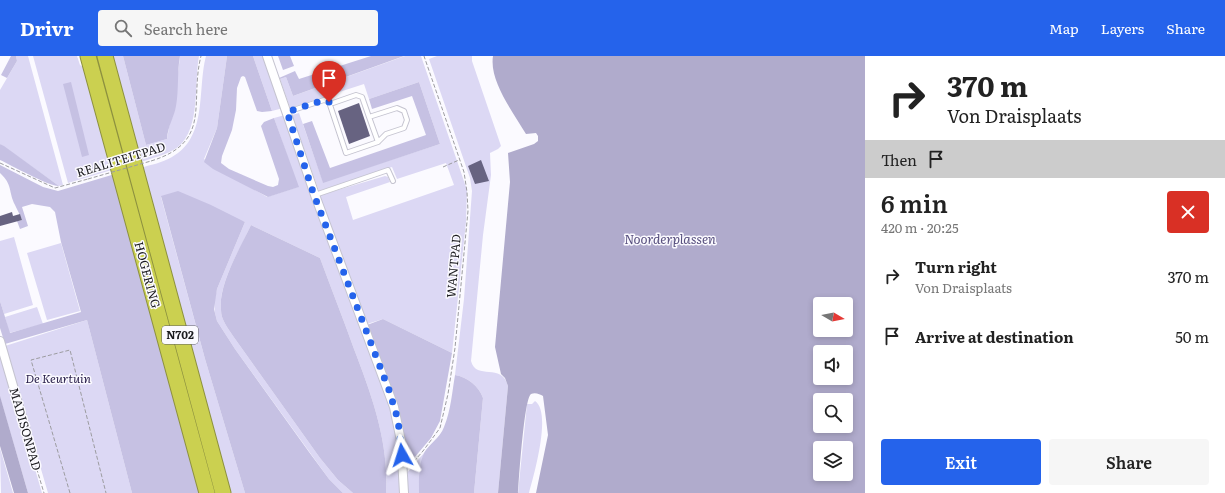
<!DOCTYPE html>
<meta charset="utf-8">
<style>
:root{--surface:#fff;--page:#f6f6f6;--text:#222;--muted:#767676;--accent:#2563eb}
body{margin:0;font-family:Literata,serif;background:var(--page);color:var(--text);height:100vh;display:flex;flex-direction:column;font-size:15px;white-space:nowrap}
*{box-sizing:border-box;margin:0}
p{font-size:13px;color:var(--muted)}
.icon{flex:none;width:22px;height:22px;fill:none;stroke:currentColor;stroke-width:2;stroke-linecap:round;stroke-linejoin:round}
.map{position:relative;flex:1;overflow:hidden}
.panel{display:flex;flex-direction:column;background:var(--surface);width:360px}
.panel>*{flex:none}
.banner{background:#fff;color:var(--text);overflow:hidden}
.needle{width:26px;rotate:100deg}
.controls{position:absolute;left:813px;top:241px;display:grid;gap:8px}
.controls a{display:grid;place-items:center;width:40px;height:40px;border-radius:4px;background:var(--surface);box-shadow:0 2px 6px #0003;font-size:20px}
.pin{position:absolute;display:grid;place-items:center;width:34px;height:34px;color:#fff;margin:-41px -17px;border-radius:50% 50% 50% 0;rotate:-45deg;box-shadow:0 0 4px #0007}
.pin .icon{rotate:45deg}
.me{position:absolute;width:44px;margin:-22px;rotate:354deg;stroke-linejoin:round;filter:drop-shadow(0 0 3px #0008)}
.turn{display:flex;align-items:center;gap:14px;height:84px;padding:0 16px;font-size:18px}
.turn .icon{width:52px;height:52px;stroke-width:2.5}
.turn b{display:block;font-size:28px;line-height:34px}
.then{display:flex;align-items:center;height:38px;padding:0 16px;background:#0003;gap:8px;font-size:15px}
.round{display:grid;place-items:center;flex:none;width:42px;height:42px;border-radius:4px;background:var(--page)}
.summary{display:flex;align-items:center;justify-content:space-between;height:68px;padding:0 16px}
h1{font-size:24px;font-weight:600;line-height:30px}
.button{display:flex;gap:8px;margin-top:auto;padding:8px 16px}
.button a{flex:1;height:46px;border-radius:4px;background:var(--accent);color:#fff;font-size:16px;font-weight:600;line-height:46px;text-align:center}
.button a+a{background:var(--page);color:var(--text)}
ul{padding:0;list-style:none}
li{display:flex;align-items:center;gap:12px;height:60px;padding:0 16px}
li div{flex:1}
li b{display:block;font-size:15px}
li em{font-style:normal}
header{display:flex;align-items:center;gap:24px;box-sizing:border-box;height:56px;padding:0 20px;background:var(--accent);color:#fff}
header strong{font-size:19px}
nav{display:flex;gap:22px;margin-inline-start:auto;font-size:14px}
.search{width:280px;height:36px;background:var(--page);display:flex;align-items:center;gap:10px;box-sizing:border-box;padding:0 14px;border-radius:4px;color:var(--muted);font-size:15px}
main{display:flex;flex:1;min-height:0}
.map>svg:first-child{display:block}
</style>
<header>
<strong>Drivr</strong>
<div class="search"><svg class="icon" aria-label="search" viewBox="0 0 24 24"><circle cx="10" cy="10" r="6"/><path d="M15 15l6 6"/></svg>Search here</div>
<nav><a>Map</a><a>Layers</a><a>Share</a></nav>
</header>
<main>
<div class="map">
<svg width="865" height="437" viewBox="0 0 865 437">
<rect width="100%" height="100%" fill="#fbfaff"/>
<path fill="#dcd8f4" d="M16,0H28L63,129L59,130L0,88V34L17,5Z
M33,0H77L80,9L89,15L115,113L68,127Z
M110,0H123L146,89L167,83L170,66L173,60L180,0H199C194,26 201,72 178,91C167,99 152,102 138,107Z
M206,0H227L217,72L204,103L267,141L298,131L274,62L285,59L395,365L401,437H386C389,386 372,340 354,293C343,262 331,232 320,202L251,169C240,193 218,228 221,254C221,264 228,272 233,280L320,402L338,424L353,437H343L329,423L235,293L217,265L215,257L214,246L217,233L245,166L161,141L205,303L245,437H229L140,112C150,109 162,107 172,101C208,81 197,34 206,0Z
M253,0H265L283,52L272,55Z
M405,0H421L467,134L466,166L452,297L383,263L367,268L319,145L321,139L385,120L388,121L390,126L346,141L353,164L454,129L446,107L397,123L392,111L319,135L292,59L299,57L323,126L440,88L419,26L369,43L364,28L290,52L280,23L286,21L293,40Z
M437,0H472V5L501,90L498,93L490,97L491,119L483,179L471,305C476,325 502,306 508,330L498,437H474L483,342C479,330 467,321 455,319L464,243L472,135L470,122L429,3Z
M14,181L33,249L4,258L0,245V185Z
M61,187L80,255L47,264L27,197Z
M37,251L43,268L9,277L5,261Z
M87,264L132,437H48L5,290Z
M0,293L42,437H28L0,341Z
M535,345C552,356 534,419 529,437H518L527,348H532Z
M0,392L13,437H1Z
M424,397L419,415V437H406V418Z"/>
<path fill="#c6c1e3" d="M11,0H16L17,5L7,22L1,19Z
M123,0H180C177,16 179,34 176,50C174,62 168,69 167,83L146,89Z
M227,0H253L272,55L262,56L257,55L245,21L243,20L241,21L237,32L236,54L232,74L222,100L221,107L229,113L268,130L273,131L278,129L279,123L261,70L264,66L274,62L299,131L268,141L213,113L204,106L217,72Z
M278,0H290L294,10L283,14Z
M371,0H404L293,40L286,21L280,23L279,22L295,15L299,23Z
M71,26L89,99L82,101L63,28Z
M419,26L440,88L323,127L303,68L312,65L330,112L426,79L412,40L372,53L369,43Z
M0,88L4,90L59,130C50,131 11,109 0,104Z
M0,109L43,131L58,135L115,118L200,437H132L87,264L5,288L0,272V245L10,277L81,256L61,186L55,156L50,151L32,148L22,151L28,170L20,173L17,165L22,164C20,158 17,154 15,149C8,135 13,129 0,117Z
M178,135L211,149L245,166L217,233L214,253L217,265L235,293L309,396L329,423L343,437H245L205,303L161,140Z
M251,169L320,202C331,232 343,262 354,293C372,340 389,386 386,437H353L338,424L320,402L233,280C228,272 221,264 221,254C218,229 240,192 251,169Z
M383,263L452,297L440,365L431,382L408,409L406,408L405,395L367,269Z
M455,319C467,321 479,330 483,342L474,437H419C419,424 418,410 424,397C429,388 440,382 444,371C451,354 452,336 455,319Z"/>
<path fill="#b0abcc" fill-rule="evenodd" d="M493,0H865V437H536L548,379L543,340C540,338 535,336 531,338C524,343 519,423 518,437H498L508,330L505,322L501,318L495,291L510,126L508,97L534,88L538,85V80L536,77L526,78C513,56 489,25 493,0ZM820,248H846V274H820ZM820,296H846V322H820ZM820,344H846V370H820ZM820,392H846V418H820Z
M0,340L28,437H14L0,390Z"/>
<path fill="#676381" d="M359,47L370,80L349,88L338,55Z
M481,104L489,125L475,128L468,110Z
M12,156L13,160L20,158L22,164L0,170V160Z"/>
<g fill="none" stroke-linecap="round" stroke-linejoin="round">
<g stroke="#c5c4d0" stroke-width="6">
<path id="lane" d="M287,56L324,44L333,47L356,39L362,41L369,61L397,52L404,55L407,64L404,72L386,78L378,86L346,97L329,46
M369,61L378,86
M315,139L388,114L393,125"/>
</g>
<g stroke="#c5c4d0" stroke-width="10">
<path id="street" d="M267,0L315,139L394,351L401,385L404,437
M0,285L27,378"/>
</g>
<g stroke="#8d913f" stroke-width="17">
<path id="highway" d="M88,0L207,437
M105,0L223,437"/>
</g>
<path stroke="#9c9ca0" stroke-width="1" stroke-dasharray="4 2" stroke-linecap="butt" d="M151,105C213,86 189,47 201,0
M0,107L55,132L88,123
M443,111L459,104
M28,384L44,437
M410,410L423,395L440,372L448,338L455,292L468,155L467,136L464,116L424,0
M70,437L31,304L70,294L106,437"/>
<use href="#lane" stroke="#fff" stroke-width="4"/>
<use href="#street" stroke="#fff" stroke-width="8"/>
<use href="#highway" stroke="#cbd050" stroke-width="15"/>
<path stroke="#9c9ca0" stroke-width="1" stroke-dasharray="4 2" stroke-linecap="butt" d="M88,123L151,105"/>
</g>
<g fill="none" stroke-linecap="round" stroke-linejoin="round">
<path stroke="#2563eb" stroke-width="7" stroke-dasharray="0 12.6" d="M329,46L324,44L287,56L314,139L389,334L398,364L402,399"/>
</g>
<g text-anchor="middle" stroke-width="3" stroke-linejoin="round" paint-order="stroke">
<rect fill="#fbfaff" stroke="#5e5e62" stroke-width="1" x="162" y="270" width="36" height="18" rx="3"/>
<g font-size="11" font-weight="bold" fill="#1b1b1f">
<text x="180" y="283">N702</text>
</g>
<g font-size="12" fill="#1b1b1f" stroke="#fbfaff">
<text transform="translate(121 104) rotate(-17)" y="4">REALITEITPAD</text>
<text transform="translate(454 210) rotate(-85)" y="4">WANTPAD</text>
<text transform="translate(147 219) rotate(75)" y="4">HOGERING</text>
<text transform="translate(25 373) rotate(74)" y="4">MADISONPAD</text>
</g>
<g font-size="12" font-style="italic" fill="#2c224d" stroke="#fbfaff">
<text x="58" y="327">De Keurtuin</text>
</g>
<g font-size="13" font-style="italic" fill="#574f7e" stroke="#fbfaff">
<text x="670" y="188">Noorderplassen</text>
</g>
</g>
</svg>
<div class="controls">
<a><svg class="needle" viewBox="-14 -14 28 28"><path d="M0-13l5 13h-10z" fill="#e53935"/><path d="M0 13l5-13h-10z" fill="#767676"/></svg></a>
<a><svg class="icon" aria-label="sound" viewBox="0 0 24 24"><path d="M4 9h4l5-4v14l-5-4H4zM17 9q2 3 0 6"/></svg></a>
<a><svg class="icon" aria-label="search" viewBox="0 0 24 24"><circle cx="10" cy="10" r="6"/><path d="M15 15l6 6"/></svg></a>
<a><svg class="icon" aria-label="layers" viewBox="0 0 24 24"><path d="M12 4l9 5-9 5-9-5zM3 14l9 5 9-5"/></svg></a>
</div>
<div class="pin" style="left:329px;top:46px;background:#d93025"><svg class="icon" aria-label="arrive" viewBox="0 0 24 24"><path d="M6 21V4h12l-3 4 3 4H6"/></svg></div>
<svg class="me" style="left:402px;top:399px" viewBox="-20 -20 40 40"><path d="M0-17L14 15 0 8-14 15z" fill="#2563eb" stroke="#fff" stroke-width="4"/></svg>
</div>
<section class="panel">
<div class="banner">
<div class="turn"><svg class="icon" aria-label="right" viewBox="0 0 24 24"><path d="M7 20v-9h11M14 6l5 5-5 5"/></svg><div><b>370 m</b>Von Draisplaats</div></div>
<div class="then">Then<svg class="icon" aria-label="arrive" viewBox="0 0 24 24"><path d="M6 21V4h12l-3 4 3 4H6"/></svg></div>
</div>
<div class="summary"><div><h1>6 min</h1><p>420 m · 20:25</p></div><a class="round" style="background:#d93025;color:#fff"><svg class="icon" aria-label="close" viewBox="0 0 24 24"><path d="M6 6l12 12M18 6L6 18"/></svg></a></div>
<ul>
<li><svg class="icon" aria-label="right" viewBox="0 0 24 24"><path d="M7 20v-9h11M14 6l5 5-5 5"/></svg><div><b>Turn right</b><p>Von Draisplaats</p></div><em>370 m</em></li>
<li><svg class="icon" aria-label="arrive" viewBox="0 0 24 24"><path d="M6 21V4h12l-3 4 3 4H6"/></svg><div><b>Arrive at destination</b></div><em>50 m</em></li>
</ul>
<div class="button"><a>Exit</a><a>Share</a></div>
</section>
</main>
